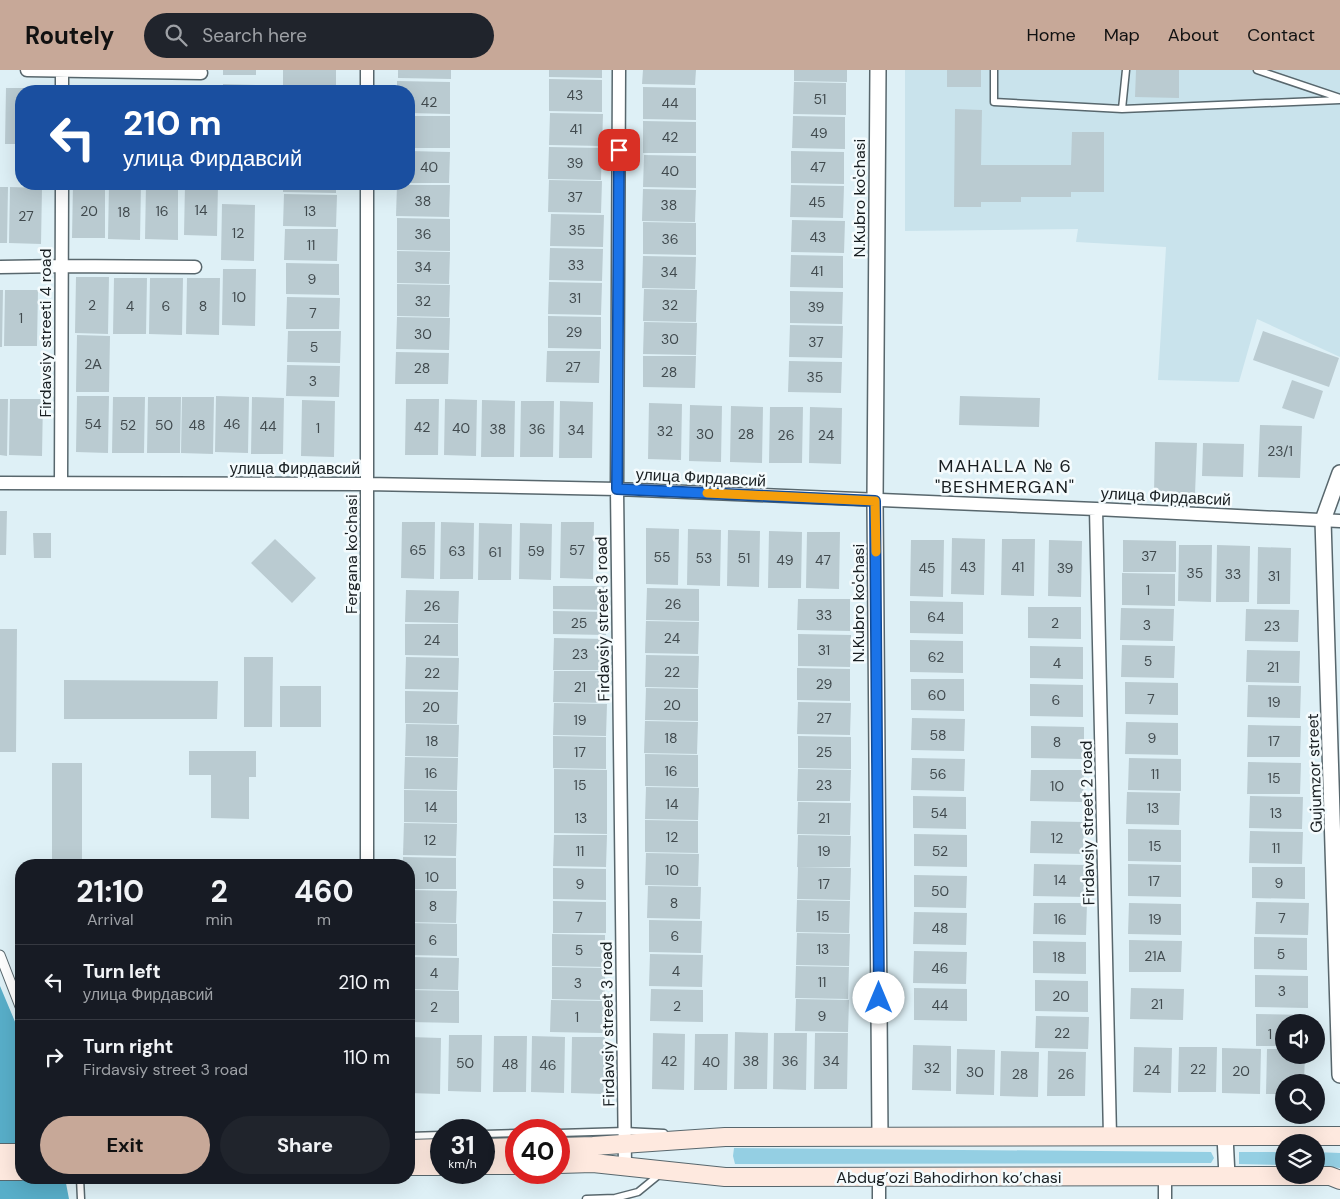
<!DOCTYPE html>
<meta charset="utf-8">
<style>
:root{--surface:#171b24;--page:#20242c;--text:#f1f3f6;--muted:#9ea1a6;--line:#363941;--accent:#c7a898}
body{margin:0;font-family:"DM Sans",sans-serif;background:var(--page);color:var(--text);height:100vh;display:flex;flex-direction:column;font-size:19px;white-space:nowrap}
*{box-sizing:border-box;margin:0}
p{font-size:16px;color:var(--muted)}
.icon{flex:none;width:28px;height:28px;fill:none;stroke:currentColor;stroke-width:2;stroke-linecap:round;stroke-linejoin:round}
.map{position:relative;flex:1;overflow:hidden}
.drawer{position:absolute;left:15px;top:789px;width:400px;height:325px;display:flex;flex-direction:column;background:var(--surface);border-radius:20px;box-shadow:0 5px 20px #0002}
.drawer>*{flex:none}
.hud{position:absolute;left:15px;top:15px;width:400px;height:105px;border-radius:20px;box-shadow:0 5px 20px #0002;background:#1a4fa0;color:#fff;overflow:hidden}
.controls{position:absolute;left:1275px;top:944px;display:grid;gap:10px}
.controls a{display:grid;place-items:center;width:50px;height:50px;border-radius:50%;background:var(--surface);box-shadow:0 5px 20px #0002;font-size:25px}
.speed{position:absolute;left:430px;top:1049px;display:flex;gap:10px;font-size:25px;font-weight:700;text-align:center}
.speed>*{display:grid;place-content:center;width:65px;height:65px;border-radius:50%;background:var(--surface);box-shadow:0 5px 20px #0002;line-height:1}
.speed small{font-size:12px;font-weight:400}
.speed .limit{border:8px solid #d22;background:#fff;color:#111}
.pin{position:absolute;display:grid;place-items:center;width:42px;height:42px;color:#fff;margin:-21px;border-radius:10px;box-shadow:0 2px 8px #0006}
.me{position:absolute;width:55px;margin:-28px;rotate:0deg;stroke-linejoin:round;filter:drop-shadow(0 0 4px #0008)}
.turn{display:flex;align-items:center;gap:18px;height:105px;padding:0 25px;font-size:22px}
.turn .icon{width:65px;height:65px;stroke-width:2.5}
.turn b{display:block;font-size:35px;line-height:42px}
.eta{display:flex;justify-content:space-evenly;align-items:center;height:85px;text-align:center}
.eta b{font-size:30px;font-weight:700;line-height:35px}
.cta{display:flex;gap:10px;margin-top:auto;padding:10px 25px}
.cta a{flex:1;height:58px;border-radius:30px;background:var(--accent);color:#111;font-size:20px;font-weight:700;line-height:58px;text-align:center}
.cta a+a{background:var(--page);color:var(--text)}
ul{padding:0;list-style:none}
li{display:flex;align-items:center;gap:15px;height:75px;padding:0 25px;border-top:1px solid var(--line)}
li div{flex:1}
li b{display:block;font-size:19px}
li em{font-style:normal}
header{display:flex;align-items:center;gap:30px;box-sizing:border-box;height:70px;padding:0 25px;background:var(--accent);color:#111}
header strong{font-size:24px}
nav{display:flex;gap:28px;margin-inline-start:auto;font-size:18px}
.search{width:350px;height:45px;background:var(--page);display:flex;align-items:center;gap:12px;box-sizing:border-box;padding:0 18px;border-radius:28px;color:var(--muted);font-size:19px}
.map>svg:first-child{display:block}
</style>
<header>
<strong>Routely</strong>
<div class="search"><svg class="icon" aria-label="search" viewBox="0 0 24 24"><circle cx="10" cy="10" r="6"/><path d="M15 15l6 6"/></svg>Search here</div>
<nav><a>Home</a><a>Map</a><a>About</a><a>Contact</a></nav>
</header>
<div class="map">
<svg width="1340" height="1129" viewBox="0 0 1340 1129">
<rect width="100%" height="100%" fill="#def0f6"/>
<path fill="#c9e3ec" d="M905,0H1340V287L1257,249L1239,312L1158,310L1166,177L1076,172L1078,159L905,161Z"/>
<path fill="#94cfe3" d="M734,1078L1211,1082L1214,1088L1211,1093L735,1094L733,1086Z
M1239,1082H1284V1095L1239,1094Z
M1316,1082L1340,1083V1098L1316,1096Z"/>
<path fill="#58aec9" d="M0,916L21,966V1108H65L69,1129H0Z"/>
<path fill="#bacbd1" d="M223,0H256V5H223Z
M283,0H336V21L283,20Z
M398,0H451V9L398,8Z
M549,0H602V8L549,7Z
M643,0H696L695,15L642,14Z
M794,0H847V12L794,11Z
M947,0H981V17H947Z
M1136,0H1179V28L1135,27Z
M549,9L602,10V42L549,41Z
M397,11L450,12V44L409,43V21H397Z
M794,12L846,13V45L793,44Z
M223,14L256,15V21H223Z
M643,17L696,18V50L643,49Z
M6,18H39V21H21V74H5Z
M955,39L982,40L981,95H1071L1072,62H1104V122H1071V127H1021V132H981V137H954Z
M550,43L603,44L602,76L549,75Z
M409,46H450V78H409Z
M793,46L845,47V79L792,78Z
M643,51L696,52V83H643Z
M549,77L602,78L601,110L548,109Z
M409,81L450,82L449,113H409Z
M791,81L844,82V114L791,113Z
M644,85L696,86V118L643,117Z
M549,110L602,111L601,143L548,142Z
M73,114H105V168H72Z
M109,114H141L140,170L108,169Z
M146,114H178V170L145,169Z
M185,114H218L217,166L184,165Z
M283,114H336V123L283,122Z
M397,115H450L449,147L396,146Z
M791,115L844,116L843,148L790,147Z
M0,117H8L7,173H0Z
M10,117L42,118L41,174L9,173Z
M643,119L696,120L695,152L642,151Z
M284,124L337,125L336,157L283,156Z
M222,134L255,135L254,191L221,190Z
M551,144L604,145L603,177L550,176Z
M397,148L450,149V181L397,180Z
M792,150L845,151L844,183L791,182Z
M643,152L696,153V185L643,184Z
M285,159H338L337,191L284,190Z
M550,178L603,179L602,211L549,210Z
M397,181L450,182L449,214L397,213Z
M791,185L843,186V218L790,217Z
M643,186L696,187L695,219L642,218Z
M286,193L339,194V225L286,224Z
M223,199H256L255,256L222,255Z
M76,207H109L108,264L75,263Z
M114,208H147L146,264H113Z
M150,208H183L182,265L149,264Z
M187,208H220L219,265L186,264Z
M549,212L602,213L601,245L548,244Z
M397,214L450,215L449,247L397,246Z
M644,219L697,220L696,252L643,251Z
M0,220H3L2,277H0Z
M5,220H38L37,276H4Z
M790,221L843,222L842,254L790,253Z
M287,227L340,228L339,259H286Z
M548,246L601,247V279L548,278Z
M397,247L450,248L449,280L396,279Z
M644,252L697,253L696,285L643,284Z
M790,255L843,256L842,288L789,287Z
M288,261H341L340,293L287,292Z
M1263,261L1339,288L1329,317L1253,290Z
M77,265L110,266L109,322H76Z
M547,281H600L599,313L546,312Z
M396,282L449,283L448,314H395Z
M643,286H696L695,318L643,317Z
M789,291L842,292L841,323L788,322Z
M287,295L340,296L339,327L286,326Z
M1292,310L1323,321L1314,349L1282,338Z
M77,326H109L108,383L76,382Z
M216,326L249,327L248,383L215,382Z
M960,326L1040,328L1039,357L959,355Z
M113,327H145L144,383H112Z
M148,327H181L180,383H147Z
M182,327H214L213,384L181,383Z
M252,327L284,328L283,384H251Z
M0,329H8L7,386L0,385Z
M10,329H43L42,386L9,385Z
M406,329H439L438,385H405Z
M445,329L477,330L476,386L444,385Z
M302,330L335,331L334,387L301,386Z
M482,330L515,331L514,387H481Z
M521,331H554L553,387H520Z
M560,331L593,332L592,388H559Z
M649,333L682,334L681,390L648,389Z
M690,335L722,336L721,392L689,391Z
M731,336L763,337L762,393L730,392Z
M770,337H803L802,393H769Z
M810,337L842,338L841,394L809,393Z
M1260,355L1302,356L1300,408L1258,407Z
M1155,372L1197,373L1195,424L1154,423Z
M1203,373L1244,374L1243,407L1202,406Z
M0,441H7L6,485H0Z
M402,452H435L434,509L401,508Z
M441,452L474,453L473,509H440Z
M561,452H594L593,509L560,508Z
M479,453L512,454L511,510H478Z
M520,453L552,454L551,510L519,509Z
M646,458L679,459L678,515L646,514Z
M688,459L721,460L720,516L687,515Z
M728,460L760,461L759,517L727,516Z
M769,461L802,462L801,518H768Z
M807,462H840L839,519L806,518Z
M33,463H51V488H34Z
M952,468L985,469L984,525L951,524Z
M275,469L316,508L292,533L251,493Z
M1002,469H1035L1034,526L1001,525Z
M911,470H944L943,527L910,526Z
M1049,470L1082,471L1081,527L1048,526Z
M1123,470L1176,471V502H1123Z
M1179,475H1212L1211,532L1178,531Z
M1217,475L1250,476L1249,532H1216Z
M1258,477L1291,478L1290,534H1257Z
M1122,503L1175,504V536L1122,535Z
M553,516H607L606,540L553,539Z
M647,518L699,519V551L646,550Z
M406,520L459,521L458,553L405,552Z
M798,529H850V561L797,560Z
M910,531L963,532V564L910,563Z
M1028,537H1081V569L1028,568Z
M1121,538L1174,539L1173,571L1120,570Z
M1246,539L1299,540L1298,572L1245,571Z
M553,541L607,542L606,565L553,564Z
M646,551L699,552L698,584L645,583Z
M405,554H458V586L405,585Z
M0,559H17L16,682H0Z
M798,564L851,565L850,597L798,596Z
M554,568L607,569L606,600H553Z
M910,570L963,571V603L910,602Z
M1122,575L1175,576L1174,608L1121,607Z
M1030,576L1083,577V609L1030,608Z
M1247,580L1300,581L1299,613L1246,612Z
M646,585L699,586L698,618L645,617Z
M244,587H273L272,657H244Z
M406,587L459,588L458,620L405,619Z
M797,598L850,599V631L797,630Z
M554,601H607L606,633L553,632Z
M911,609H964V641L911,640Z
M64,610L218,611L217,649H64Z
M1125,612L1178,613V645L1125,644Z
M1030,614L1083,615V647L1030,646Z
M1248,615L1301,616L1300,648L1247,647Z
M280,616H321V657H280Z
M646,618L698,619V651L645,650Z
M405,621L458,622L457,654L405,653Z
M798,632L851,633L850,665L797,664Z
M554,633L607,634L606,666L553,665Z
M912,648L965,649L964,681L911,680Z
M645,651L698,652L697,684L644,683Z
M1126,652L1178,653V685L1125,684Z
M406,654L459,655L458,687L405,686Z
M1248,655L1301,656L1300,687H1247Z
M1031,656L1084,657V689L1031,688Z
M553,666L606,667V699L553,698Z
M798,666L851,667V699L798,698Z
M189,681H256V707H249V749L211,748V705H189Z
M645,684L698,685V717L645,716Z
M405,687L458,688L457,720L404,719Z
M912,688L965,689L964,721L911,720Z
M1129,688L1181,689V721L1128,720Z
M1248,692L1301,693L1300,724H1247Z
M52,693H82V795H52Z
M554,699L607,700V764L554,763Z
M798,699L851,700L850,731H797Z
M1031,700H1084L1083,732L1030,731Z
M646,717L699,718L698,750L645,749Z
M404,720L457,721V753L404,752Z
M1127,722L1180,723L1179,755L1126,754Z
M913,726L966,727V759L913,758Z
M1250,726L1303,727L1302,759L1249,758Z
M798,732L851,733L850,765L797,764Z
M645,750L698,751V783L645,782Z
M1031,751L1084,752L1083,784L1030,783Z
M404,753L457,754L456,786L403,785Z
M1128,759L1181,760V792L1128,791Z
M1250,761L1303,762L1302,794L1249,793Z
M914,764L967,765V797L914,796Z
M554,765H607L606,797L553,796Z
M798,765L851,766L850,797H797Z
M646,783L699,784L698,816L645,815Z
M403,787L456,788V819H409V795H403Z
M1034,794L1087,795L1086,827L1033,826Z
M1128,794L1181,795V827L1128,826Z
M798,797L851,798L850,830L797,829Z
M1252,797H1305V829L1252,828Z
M553,798L606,799V830L553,829Z
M914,805L967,806L966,838L914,837Z
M648,816L701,817L700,849L647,848Z
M409,820L457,821L456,853L409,852Z
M797,830L850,831L849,863L796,862Z
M553,831L606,832V863H553Z
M1256,832L1309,833L1308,865L1255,864Z
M1034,833H1087L1086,865L1033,864Z
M1129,833L1181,834V865L1128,864Z
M914,842L967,843L966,875L913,874Z
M649,850L702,851L701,883L649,882Z
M409,853L457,854V886L409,885Z
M797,863L850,864L849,896L796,895Z
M552,864L605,865V897L552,896Z
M1254,867L1307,868V900L1254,899Z
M1129,870L1182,871L1181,902H1129Z
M1033,871L1086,872V904L1033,903Z
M914,881L967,882L966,914L913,913Z
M650,884L703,885L702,917L649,916Z
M409,887L459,888L458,920L409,919Z
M796,896L849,897L848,929L795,928Z
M552,897L605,898V930L552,929Z
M1255,905L1308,906V938L1255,937Z
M1035,910L1088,911V942L1035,941Z
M914,918L967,919V951L914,950Z
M1131,918L1184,919L1183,950L1130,949Z
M651,919L703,920V952L650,951Z
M409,920L459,921V953L409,952Z
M796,929L849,930L848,962L795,961Z
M551,930L604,931L603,963L550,962Z
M1256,944L1309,945V952H1284V976H1256Z
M1036,946L1089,947L1088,979L1035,978Z
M735,962L768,963L767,1019H734Z
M653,963L685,964L684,1020L652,1019Z
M774,963H807L806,1020L773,1019Z
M815,963H848L847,1019H814Z
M695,964H728L727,1020H694Z
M449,965H482L481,1022L448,1021Z
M494,966H527L526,1022H493Z
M532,966L565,967L564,1023L531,1022Z
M409,967L441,968L440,1024L409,1023Z
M572,967H605L604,1024L571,1023Z
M913,975L951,976V1021L912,1020Z
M1134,977L1172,978L1171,1023L1133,1022Z
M1179,977H1217L1216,1022H1178Z
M1222,978L1261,979L1260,1024L1222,1023Z
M957,979L995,980L994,1025L956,1024Z
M1267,979H1284V985H1305L1304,1012H1284V1024H1266Z
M1001,981L1039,982L1038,1027L1000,1026Z
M1048,981L1086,982L1085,1026H1047Z"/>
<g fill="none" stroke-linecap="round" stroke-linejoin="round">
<g stroke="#58676d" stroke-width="9">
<path id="service" d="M994,0V32L1122,39L1340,30
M1257,0L1340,28
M1122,39L1126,0
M559,1063L625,1061L664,1063
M484,1064L516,1063
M409,1066L441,1065
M80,1108L81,1129
M586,1129L615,1128L638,1122L660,1104"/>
</g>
<g stroke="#58676d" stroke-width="11">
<path id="pedestrian" d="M0,885L21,939"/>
</g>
<g stroke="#58676d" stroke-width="15">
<path id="minor" d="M27,0L201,3
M367,0V21
M619,0L617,419L625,1097
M62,21V0
M0,197L62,196L195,197
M0,413L367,414L617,419L1096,439L1340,451
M61,413L62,114
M1096,439L1110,1066
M367,795V114
M879,1107V1129
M1165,1107V1129"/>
</g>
<g stroke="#58676d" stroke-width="18">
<path id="tertiary" d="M878,0L875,431L880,1067
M1340,403L1323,450L1340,1005
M1225,1066L1227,1106"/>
</g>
<g stroke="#58676d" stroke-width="20">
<path id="secondary" d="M559,1077L593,1076L725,1067L1340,1066
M484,1078L516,1077
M409,1079L441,1078
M0,1083H21
M559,1094L593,1093L725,1107L1330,1106L1340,1110
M484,1095H516
M409,1096H441
M0,1101H21"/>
</g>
<use href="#service" stroke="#fff" stroke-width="6"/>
<use href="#pedestrian" stroke="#fff" stroke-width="9"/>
<use href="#minor" stroke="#fff" stroke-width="12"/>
<use href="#tertiary" stroke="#fff" stroke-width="15"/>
<use href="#secondary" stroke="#fee9df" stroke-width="18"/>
</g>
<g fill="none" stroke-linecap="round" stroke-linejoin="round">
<g stroke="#114b97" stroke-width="12">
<path id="route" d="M619,80L617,419L875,431L879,928"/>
</g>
<use href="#route" stroke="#1a73e8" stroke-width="9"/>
<path stroke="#f59e0b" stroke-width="9" d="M707,423L875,431L876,482"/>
</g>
<g text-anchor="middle" stroke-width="5" stroke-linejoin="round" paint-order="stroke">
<g font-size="14" fill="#414a4e">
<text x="575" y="30">43</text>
<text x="820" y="34">51</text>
<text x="429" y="37">42</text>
<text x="670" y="38">44</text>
<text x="576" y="64">41</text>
<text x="819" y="68">49</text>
<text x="670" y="72">42</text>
<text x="575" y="98">39</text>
<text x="429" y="102">40</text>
<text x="818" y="102">47</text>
<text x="670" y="106">40</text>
<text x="575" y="132">37</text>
<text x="423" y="136">38</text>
<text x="817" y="137">45</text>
<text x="669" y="140">38</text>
<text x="201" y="145">14</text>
<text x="89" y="146">20</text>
<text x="162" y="146">16</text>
<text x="310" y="146">13</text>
<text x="124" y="147">18</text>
<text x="26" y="151">27</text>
<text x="577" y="165">35</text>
<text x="238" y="168">12</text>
<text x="423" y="169">36</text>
<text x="818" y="172">43</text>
<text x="670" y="174">36</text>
<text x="311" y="180">11</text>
<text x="576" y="200">33</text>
<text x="423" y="202">34</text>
<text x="817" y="206">41</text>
<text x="669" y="207">34</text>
<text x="312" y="214">9</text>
<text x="239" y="232">10</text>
<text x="575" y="233">31</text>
<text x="423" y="236">32</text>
<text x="92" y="240">2</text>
<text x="670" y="240">32</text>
<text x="130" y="241">4</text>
<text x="166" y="241">6</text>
<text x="203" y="241">8</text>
<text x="816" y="242">39</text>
<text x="313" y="248">7</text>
<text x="21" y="253">1</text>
<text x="574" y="267">29</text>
<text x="423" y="269">30</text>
<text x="670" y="274">30</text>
<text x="816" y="277">37</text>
<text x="314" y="282">5</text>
<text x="93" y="299">2А</text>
<text x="573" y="302">27</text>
<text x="422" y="303">28</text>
<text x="669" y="307">28</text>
<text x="815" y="312">35</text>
<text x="313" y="316">3</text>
<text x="93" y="359">54</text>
<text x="232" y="359">46</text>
<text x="128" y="360">52</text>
<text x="164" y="360">50</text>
<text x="197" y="360">48</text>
<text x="268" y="361">44</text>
<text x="422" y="362">42</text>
<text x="318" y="363">1</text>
<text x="461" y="363">40</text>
<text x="498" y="364">38</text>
<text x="537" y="364">36</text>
<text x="576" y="365">34</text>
<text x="665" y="366">32</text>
<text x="705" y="369">30</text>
<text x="746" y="369">28</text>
<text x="786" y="370">26</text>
<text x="826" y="370">24</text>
<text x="1280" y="386">23/1</text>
<text x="418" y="485">65</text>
<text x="577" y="485">57</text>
<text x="457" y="486">63</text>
<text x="536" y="486">59</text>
<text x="495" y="487">61</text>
<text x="1149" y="491">37</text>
<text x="662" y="492">55</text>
<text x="704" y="493">53</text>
<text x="744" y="493">51</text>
<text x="785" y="495">49</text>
<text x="823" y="495">47</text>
<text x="968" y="502">43</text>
<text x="1018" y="502">41</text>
<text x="927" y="503">45</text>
<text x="1065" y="503">39</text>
<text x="1195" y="508">35</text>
<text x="1233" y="509">33</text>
<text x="1274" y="511">31</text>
<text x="1148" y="525">1</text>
<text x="673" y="539">26</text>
<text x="432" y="541">26</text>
<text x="824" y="550">33</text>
<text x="936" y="552">64</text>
<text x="579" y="558">25</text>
<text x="1055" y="558">2</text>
<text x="1147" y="560">3</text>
<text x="1272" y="561">23</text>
<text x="672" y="573">24</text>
<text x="432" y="575">24</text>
<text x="824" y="585">31</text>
<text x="580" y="589">23</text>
<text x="936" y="592">62</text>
<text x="1148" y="596">5</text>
<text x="1057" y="598">4</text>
<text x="1273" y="602">21</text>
<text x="672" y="607">22</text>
<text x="432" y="608">22</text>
<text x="824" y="619">29</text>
<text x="580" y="622">21</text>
<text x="937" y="630">60</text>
<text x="1151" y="634">7</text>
<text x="1056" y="635">6</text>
<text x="1274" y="637">19</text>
<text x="672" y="640">20</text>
<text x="431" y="642">20</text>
<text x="824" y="653">27</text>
<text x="580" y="655">19</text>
<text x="938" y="670">58</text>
<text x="671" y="673">18</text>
<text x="1152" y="673">9</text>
<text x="432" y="676">18</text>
<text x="1274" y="676">17</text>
<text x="1057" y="677">8</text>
<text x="580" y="687">17</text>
<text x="824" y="687">25</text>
<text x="671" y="706">16</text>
<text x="431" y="708">16</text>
<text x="938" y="709">56</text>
<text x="1155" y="709">11</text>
<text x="1274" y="713">15</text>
<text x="580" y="720">15</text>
<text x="824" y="720">23</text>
<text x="1057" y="721">10</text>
<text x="672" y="739">14</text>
<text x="431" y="742">14</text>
<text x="1153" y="743">13</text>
<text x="939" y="748">54</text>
<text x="1276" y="748">13</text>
<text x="581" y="753">13</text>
<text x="824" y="753">21</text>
<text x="672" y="772">12</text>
<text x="1057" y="773">12</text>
<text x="430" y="775">12</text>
<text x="1155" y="781">15</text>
<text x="1276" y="783">11</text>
<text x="580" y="786">11</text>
<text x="824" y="786">19</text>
<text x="940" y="786">52</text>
<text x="672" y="805">10</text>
<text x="432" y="812">10</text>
<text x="1060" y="815">14</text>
<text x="1154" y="816">17</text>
<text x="1279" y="818">9</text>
<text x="580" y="819">9</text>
<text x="824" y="819">17</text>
<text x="940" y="826">50</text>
<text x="674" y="838">8</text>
<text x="433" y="841">8</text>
<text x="823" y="851">15</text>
<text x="579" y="852">7</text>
<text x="1282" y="853">7</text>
<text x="1060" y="854">16</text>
<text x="1155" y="854">19</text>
<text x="940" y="863">48</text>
<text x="675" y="871">6</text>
<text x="433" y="875">6</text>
<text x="823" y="884">13</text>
<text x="579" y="885">5</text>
<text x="1281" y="889">5</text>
<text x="1155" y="891">21A</text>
<text x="1059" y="892">18</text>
<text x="940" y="903">46</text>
<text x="676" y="906">4</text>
<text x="434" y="908">4</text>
<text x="822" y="917">11</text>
<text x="578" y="918">3</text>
<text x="1282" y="926">3</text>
<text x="1061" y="931">20</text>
<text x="1157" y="939">21</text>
<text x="940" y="940">44</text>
<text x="677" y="941">2</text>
<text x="434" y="942">2</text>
<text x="822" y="951">9</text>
<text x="577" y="952">1</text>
<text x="1062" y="968">22</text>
<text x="1270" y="969">1</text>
<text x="669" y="996">42</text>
<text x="751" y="996">38</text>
<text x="790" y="996">36</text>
<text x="831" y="996">34</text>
<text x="711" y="997">40</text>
<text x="465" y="998">50</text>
<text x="510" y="999">48</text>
<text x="548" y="1000">46</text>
<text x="932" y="1003">32</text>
<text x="1198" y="1004">22</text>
<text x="1152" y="1005">24</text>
<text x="1241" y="1006">20</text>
<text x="975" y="1007">30</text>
<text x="1020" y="1009">28</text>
<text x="1066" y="1009">26</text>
</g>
<g font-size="16" fill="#191f22" stroke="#f4fbfd">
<text transform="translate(859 128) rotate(-90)" y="6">N.Kubro ko'chasi</text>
<text transform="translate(45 263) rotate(-90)" y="6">Firdavsiy streeti 4 road</text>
<text x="295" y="404">улица Фирдавсий</text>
<text transform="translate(701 407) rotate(3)" y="6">улица Фирдавсий</text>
<text transform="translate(1166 426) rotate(3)" y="6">улица Фирдавсий</text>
<text transform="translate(351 484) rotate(-90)" y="6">Fergana ko'chasi</text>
<text transform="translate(858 533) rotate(-90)" y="6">N.Kubro ko'chasi</text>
<text transform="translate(602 549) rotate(-91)" y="6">Firdavsiy street 3 road</text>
<text transform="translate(1314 703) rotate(-92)" y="6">Gujumzor street</text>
<text transform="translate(1087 753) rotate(-91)" y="6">Firdavsiy street 2 road</text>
<text transform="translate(607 954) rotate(-91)" y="6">Firdavsiy street 3 road</text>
<text x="949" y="1113">Abdug’ozi Bahodirhon ko’chasi</text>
</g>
<g font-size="18" letter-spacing="1" fill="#191f22" stroke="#f4fbfd">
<text x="1005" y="402">MAHALLA № 6<tspan x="1005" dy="21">"BESHMERGAN"</tspan></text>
</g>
</g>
</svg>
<div class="controls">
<a><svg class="icon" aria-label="sound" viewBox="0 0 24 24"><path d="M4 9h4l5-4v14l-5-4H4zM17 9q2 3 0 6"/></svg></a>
<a><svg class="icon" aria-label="search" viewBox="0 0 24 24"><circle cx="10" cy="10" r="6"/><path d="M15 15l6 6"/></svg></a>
<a><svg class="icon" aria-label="layers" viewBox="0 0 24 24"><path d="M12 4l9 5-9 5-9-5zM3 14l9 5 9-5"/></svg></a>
</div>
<div class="speed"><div>31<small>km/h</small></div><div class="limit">40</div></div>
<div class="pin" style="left:619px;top:80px;background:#d93025"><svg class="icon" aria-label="arrive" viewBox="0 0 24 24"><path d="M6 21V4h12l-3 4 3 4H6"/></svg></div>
<svg class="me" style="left:879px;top:928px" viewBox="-20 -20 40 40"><circle r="19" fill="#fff"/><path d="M0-13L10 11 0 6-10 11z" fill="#1a73e8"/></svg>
<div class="hud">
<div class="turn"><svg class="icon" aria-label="left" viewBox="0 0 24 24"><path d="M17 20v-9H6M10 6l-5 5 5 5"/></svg><div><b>210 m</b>улица Фирдавсий</div></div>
</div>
<section class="drawer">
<div class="eta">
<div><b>21:10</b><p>Arrival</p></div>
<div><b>2</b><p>min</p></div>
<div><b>460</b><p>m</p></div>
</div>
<ul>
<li><svg class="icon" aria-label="left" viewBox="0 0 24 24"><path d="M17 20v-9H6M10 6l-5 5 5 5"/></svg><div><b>Turn left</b><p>улица Фирдавсий</p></div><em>210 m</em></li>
<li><svg class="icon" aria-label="right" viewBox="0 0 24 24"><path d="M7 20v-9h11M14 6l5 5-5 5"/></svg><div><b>Turn right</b><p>Firdavsiy street 3 road</p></div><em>110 m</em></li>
</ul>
<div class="cta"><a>Exit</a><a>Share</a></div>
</section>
</div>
